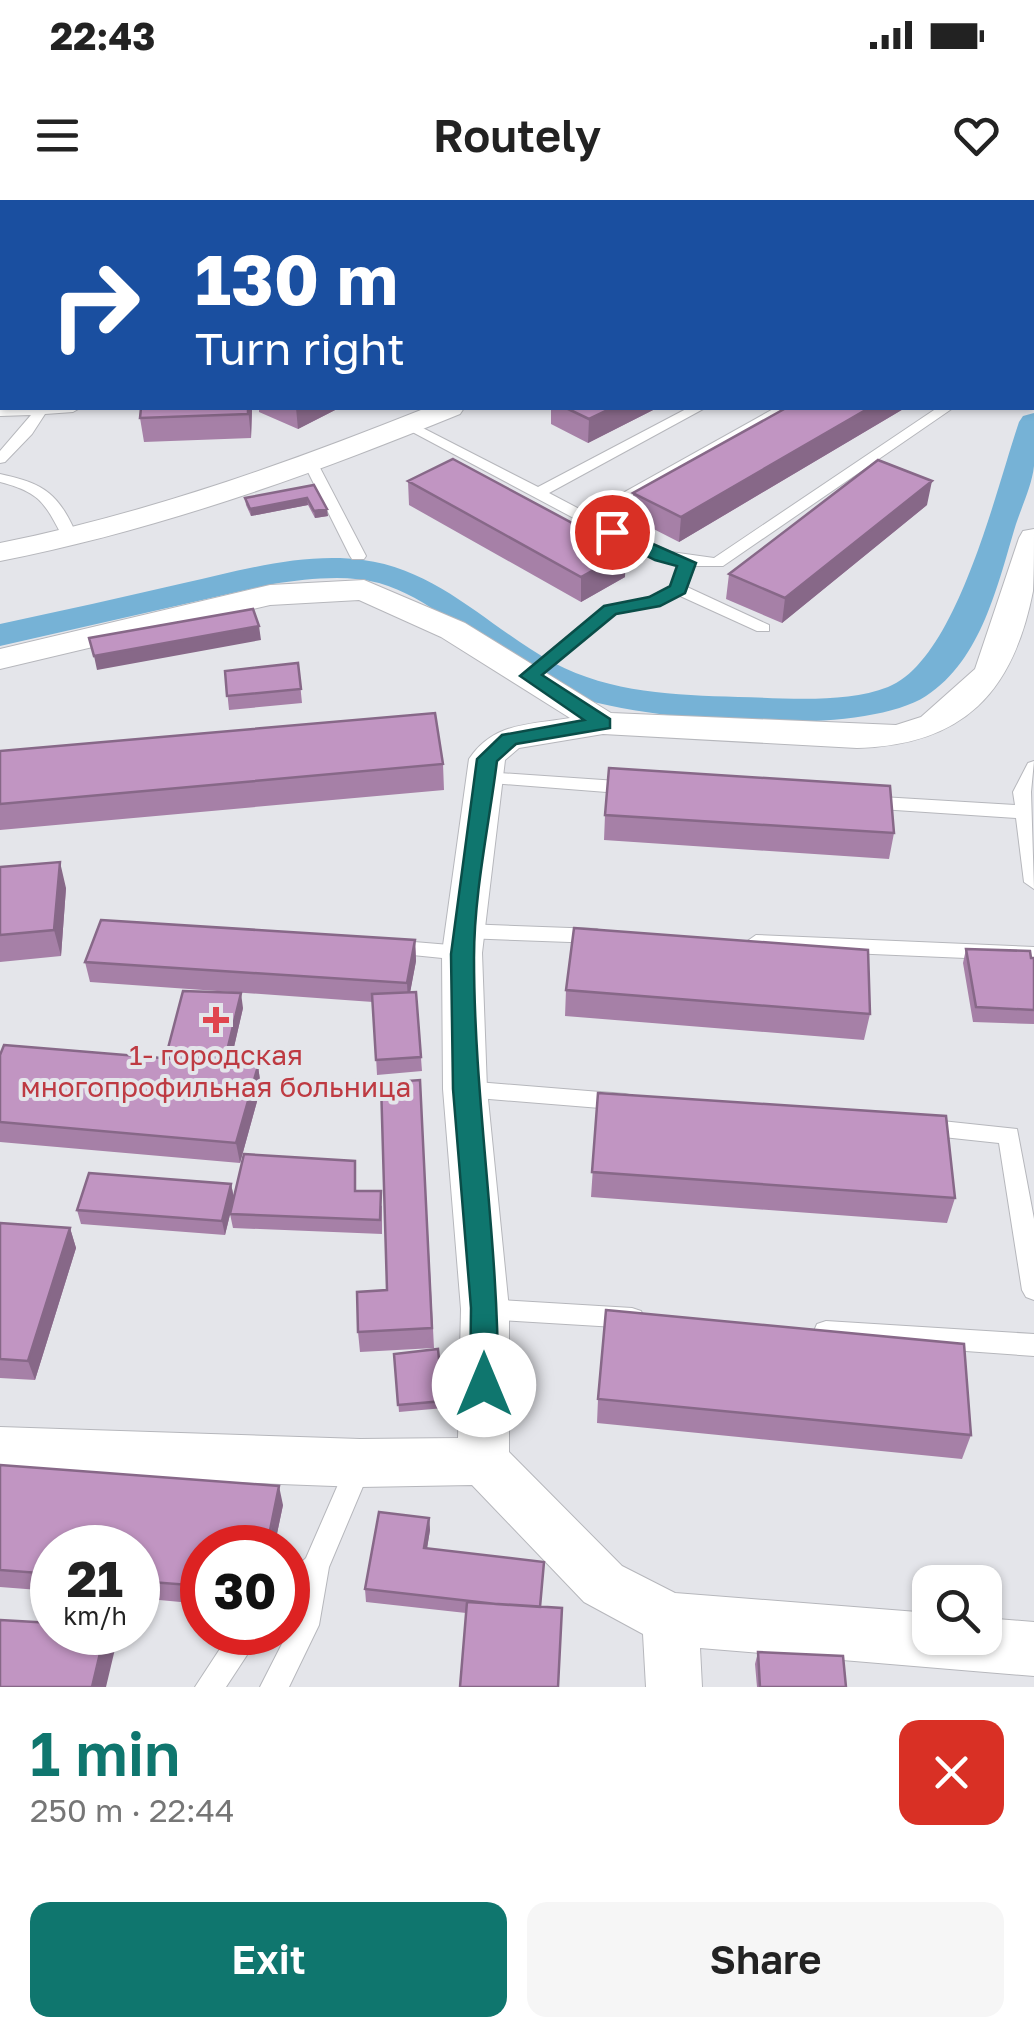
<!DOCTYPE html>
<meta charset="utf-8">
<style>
:root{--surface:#fff;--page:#f6f6f6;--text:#222;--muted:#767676;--accent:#0f766e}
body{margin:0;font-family:"Golos Text",sans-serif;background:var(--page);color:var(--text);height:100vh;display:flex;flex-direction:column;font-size:38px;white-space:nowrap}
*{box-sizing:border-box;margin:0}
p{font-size:32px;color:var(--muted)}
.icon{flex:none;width:55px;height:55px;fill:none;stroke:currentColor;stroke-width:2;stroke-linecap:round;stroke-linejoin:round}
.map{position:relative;height:1487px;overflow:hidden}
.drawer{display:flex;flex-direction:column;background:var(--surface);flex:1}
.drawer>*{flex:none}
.top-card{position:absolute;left:0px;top:0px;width:1035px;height:210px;box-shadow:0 2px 8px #0004;background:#1a4fa0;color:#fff;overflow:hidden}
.tools{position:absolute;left:912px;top:1365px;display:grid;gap:20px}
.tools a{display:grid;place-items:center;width:90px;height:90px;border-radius:20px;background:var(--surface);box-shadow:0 2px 8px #0004;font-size:50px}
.speed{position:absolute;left:30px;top:1325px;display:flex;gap:20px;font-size:50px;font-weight:700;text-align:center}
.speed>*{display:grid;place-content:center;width:130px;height:130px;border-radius:50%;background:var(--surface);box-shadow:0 2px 8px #0004;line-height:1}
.speed small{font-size:25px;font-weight:400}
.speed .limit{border:15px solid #d22;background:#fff;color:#111}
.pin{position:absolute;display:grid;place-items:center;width:85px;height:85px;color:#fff;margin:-42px;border:5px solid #fff;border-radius:50%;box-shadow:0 2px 10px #0007}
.me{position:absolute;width:110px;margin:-55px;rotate:0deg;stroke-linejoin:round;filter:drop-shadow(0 0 8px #0008)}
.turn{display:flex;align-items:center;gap:35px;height:210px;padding:0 30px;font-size:45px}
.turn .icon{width:130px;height:130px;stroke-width:2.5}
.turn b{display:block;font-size:70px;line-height:85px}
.round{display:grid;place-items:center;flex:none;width:105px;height:105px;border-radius:20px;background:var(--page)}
.overview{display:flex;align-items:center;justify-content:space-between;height:170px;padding:0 30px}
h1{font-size:60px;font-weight:600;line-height:75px;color:var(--accent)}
.primary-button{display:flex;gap:20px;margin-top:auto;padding:20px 30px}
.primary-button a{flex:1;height:115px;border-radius:20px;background:var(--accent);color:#fff;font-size:40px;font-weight:600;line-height:115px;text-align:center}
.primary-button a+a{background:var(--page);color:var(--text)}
.status{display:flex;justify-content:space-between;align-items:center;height:70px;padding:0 50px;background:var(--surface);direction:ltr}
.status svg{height:28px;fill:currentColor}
header{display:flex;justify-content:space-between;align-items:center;height:130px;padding:0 30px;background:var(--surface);font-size:45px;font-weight:600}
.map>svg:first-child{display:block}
</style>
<div class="status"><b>22:43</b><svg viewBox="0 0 49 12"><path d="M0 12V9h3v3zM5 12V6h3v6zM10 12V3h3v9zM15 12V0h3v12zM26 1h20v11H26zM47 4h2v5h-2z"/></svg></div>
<header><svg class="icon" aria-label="menu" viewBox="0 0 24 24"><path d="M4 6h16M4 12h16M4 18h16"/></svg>Routely<svg class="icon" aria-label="heart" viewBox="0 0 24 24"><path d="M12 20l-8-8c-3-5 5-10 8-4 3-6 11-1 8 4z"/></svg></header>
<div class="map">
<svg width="1034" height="1487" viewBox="0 0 1034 1487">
<rect width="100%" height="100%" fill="#e4e5ea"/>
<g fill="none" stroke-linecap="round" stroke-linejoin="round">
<path fill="#76b2d6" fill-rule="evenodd" d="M1034,213C1034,230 1034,249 1034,266C1032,285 1022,306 1016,324C998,383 982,460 926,496C858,540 635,521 560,492C494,467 447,403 379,383C345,374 307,379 273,384L0,446V424C61,411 123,397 184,383C242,370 304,352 363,360C440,370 489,428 554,463C611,493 675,495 738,497C785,498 844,504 888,487C957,460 996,289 1019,222L1023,216Z"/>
<g stroke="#b6b7bc" stroke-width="2">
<path id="lane" d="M712,0H731L733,2H714Z
M880,0H904L906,2H882Z
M1032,2H1034V10H1032Z
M1032,54H1034V62H1032Z
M0,171H2V179H0Z
M0,208H80L73,212L45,214L32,234L5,262L0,263V251L31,215L0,216Z
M688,208H705L549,293L587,313L775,208H791L598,319L671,352L714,358L937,208H953L723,366H695L687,387L769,425V431H757L678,395L660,405L615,414L536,480H524V472L604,407L649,398L671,386L680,364L613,339L403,227L415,224L538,287Z
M311,260L318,264L366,356L364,359H352L350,356L304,264Z
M0,274C46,284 59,294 78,338L75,341H65C45,305 43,293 0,282Z
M1034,561L1031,592L1034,689L1024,682L1016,618L865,608L856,602L865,596L1015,605L1013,592L1028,563Z
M484,572L632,582L641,588L632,594L478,582L475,578Z
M464,724L597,729L607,736L597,743L464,738L454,731Z
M756,735L1034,747V761L756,749L746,742Z
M390,740L462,746L472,753L462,760L383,752L380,747Z
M465,881L625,894L633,896L636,902L633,908L625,910L465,897L457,895L454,889L457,883Z
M923,919L1017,929L1034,1019V1100L1026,1097L1022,1090L999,943L915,934L912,928L915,922Z
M485,1099L632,1108L641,1111L644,1118L641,1125L632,1128L485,1119L476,1116L473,1109L476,1102Z
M826,1121L1034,1134V1156L826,1141L817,1138L814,1131L817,1124Z
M359,1253L368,1257L372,1265L329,1367L319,1425L289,1487H260L288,1432L296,1402L288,1405V1375L306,1358L350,1257Z
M231,1432H262L226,1487H195Z"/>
</g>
<g stroke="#b6b7bc" stroke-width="2">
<path id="street" d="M0,87H2V103H0Z
M426,208H464L460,214C311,275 158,330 0,361V343C146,314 288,263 426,208Z
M1034,329C1034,348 1034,371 1033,391C1013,493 963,545 857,548L603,534L519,548L505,560L482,753L487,889L509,1109V1252L622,1366L675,1393L930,1413V1438H985V1418L1034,1422V1476L700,1448L702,1487H646L643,1434L584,1402L472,1285L360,1287L0,1273V1227L360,1239L458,1238L461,1109L443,889L442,753L469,559C494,522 529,525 570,518L441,437L359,400L270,405L0,469V449L270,385L364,380L465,423L611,513L896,525L921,517L975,469L1019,338L1023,331Z"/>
</g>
<g stroke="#b6b7bc" stroke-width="3">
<path id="secondary" d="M625,0H664L665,2H627Z
M1032,168H1034V191H1032Z"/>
</g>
<use href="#lane" fill="#fff" fill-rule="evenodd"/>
<use href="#street" fill="#fff" fill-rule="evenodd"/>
<use href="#secondary" fill="#fff" fill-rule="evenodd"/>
</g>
<path fill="#a680a7" d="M764,0H825L821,2H764Z
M141,208H252L251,238L144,242L140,218Z
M259,208H339L298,229L259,212Z
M551,208H657L588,243L551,224Z
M786,208H905L679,342L632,318L633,293Z
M408,281L625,377L581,402L409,305Z
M314,285L328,316L315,318L308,305L251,316L246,305L245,298Z
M927,305L782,423L726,399L729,374Z
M298,463L302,503L229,510L225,471Z
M0,551L443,564L444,590L0,630Z
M605,615L894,633L889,659L604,640Z
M0,667L66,688L61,756L0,762Z
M415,740L416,761L410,792H416L422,871L377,875L373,802L90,782L85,762Z
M966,749L1034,758V824L973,822L963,763Z
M566,790L870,814L864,840L565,816Z
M243,808L230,864L258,866L261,887L240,963L0,942V855L168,859L167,852Z
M420,880L434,1148L360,1152L358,1132L387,1090Z
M598,893L955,998L947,1023L591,997Z
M356,975V991L382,1006V1034L233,1028L230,1014Z
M231,984L234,998L225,1035L81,1024L77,1010Z
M0,1023L70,1028L76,1048L35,1180L0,1178Z
M438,1149L444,1208L399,1212L394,1154Z
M598,1199L971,1235L962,1259L597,1223Z
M0,1265L283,1305L274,1348H202V1404L138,1398V1348H52V1391L0,1387Z
M429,1318L430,1330L427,1348L544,1362V1374L466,1413L366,1402L365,1389Z
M758,1452L846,1487H757L755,1464Z"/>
<path fill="#876888" d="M0,0H84L57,2H2V8H0Z
M346,0H416V2H339V1Z
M808,0H825L821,2H804Z
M0,132H2V155H0Z
M248,208H252V211L251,238Z
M296,208H339L298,229Z
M612,208H657L588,243L589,219Z
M869,208H905L679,342L681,317Z
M932,281L927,305L782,423L785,398Z
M307,298L308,305L251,316L250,309Z
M327,309L328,316L315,318L314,311Z
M626,352L625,377L581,402V377Z
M259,426L261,440L97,470L94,456Z
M60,662L66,688L61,756L54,730Z
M415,740L416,761L408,804L407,783Z
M241,793L243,808L229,869L226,855Z
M258,866L261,887L240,963L236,943Z
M231,984L234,998L225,1035L222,1021Z
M70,1028L76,1048L35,1180L28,1161Z
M279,1286L283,1305L274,1348H268Z
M429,1318L430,1330L425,1361L424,1348Z
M105,1432H108L115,1449L106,1487H92Z"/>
<path fill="#c195c2" stroke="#876888" stroke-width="2.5" d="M217,0L218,2H192V1Z
M250,0H295L296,2H251Z
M302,0H327V2H303Z
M571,0H589L597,2H579Z
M918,0H1020L1022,2H920Z
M0,107H2V132H0Z
M141,208H248V214L140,218Z
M566,208H612L589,219Z
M786,208H869L681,317L633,293Z
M453,259L626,352L581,377L408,281Z
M878,260L932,281L785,398L729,374Z
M314,285L327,309L314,311L307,298L250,309L245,298Z
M253,409L259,426L94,456L89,438Z
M298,463L301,489L227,496L225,471Z
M435,513L443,564L0,604V551Z
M609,568L890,586L894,633L605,615Z
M60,662L54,730L0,735V667Z
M101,720L415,740L407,783L85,762Z
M574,728L868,750L870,814L566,790Z
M966,749L1030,751L1031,758H1034V810L976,807Z
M183,791L241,793L226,855L167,852Z
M416,792L421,857L376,860L372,794Z
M4,845L258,866L236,943L0,922V855Z
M420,880L432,1128L358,1132L357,1092L387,1090L381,883Z
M598,893L946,916L955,998L592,972Z
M244,954L355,961V991H381L380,1020L230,1014Z
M89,973L231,984L222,1021L77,1010Z
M0,1023L70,1028L28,1161L0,1159Z
M606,1110L964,1144L971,1235L598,1199Z
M438,1149L443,1201L398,1205L394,1154Z
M0,1265L279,1286L267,1345L224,1341L223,1348H202V1386L138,1381V1348H52V1374L0,1370Z
M379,1312L429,1318L424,1348L544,1362L540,1407L496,1404L365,1389Z
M467,1402L562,1408L558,1487H460Z
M0,1420L52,1423V1432H105L92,1487H0Z
M758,1452L843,1456L846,1487H760Z"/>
<path fill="#0f766e" stroke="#0a4d48" stroke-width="2.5" d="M612,326L696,363L685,393L660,406L616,414L542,475L610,519V528L516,544L497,561C489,625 474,693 474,758C474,901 499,1042 498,1185L494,1194L484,1197L474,1194L470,1185L471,1108L453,889L451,754L477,559L502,535L584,520L520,476L604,406L649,397L670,386L677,366L655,360L606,335V328Z"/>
<path fill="#e0444e" stroke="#e4e5ea" stroke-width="4" d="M211 805h10v10h10v10h-10v10h-10v-10h-10v-10h10z"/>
<g text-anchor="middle" stroke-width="8" stroke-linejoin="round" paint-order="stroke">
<g font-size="28" fill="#be3a42" stroke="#e4e5ea">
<text x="216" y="865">1- городская<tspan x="216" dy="32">многопрофильная больница</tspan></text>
</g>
</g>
</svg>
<div class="tools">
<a><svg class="icon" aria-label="search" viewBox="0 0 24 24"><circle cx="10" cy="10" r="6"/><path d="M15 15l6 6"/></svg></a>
</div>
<div class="speed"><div>21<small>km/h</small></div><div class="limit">30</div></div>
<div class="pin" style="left:612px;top:332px;background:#d93025"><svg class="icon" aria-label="arrive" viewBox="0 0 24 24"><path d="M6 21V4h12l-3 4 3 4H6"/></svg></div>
<svg class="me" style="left:484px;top:1185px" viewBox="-20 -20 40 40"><circle r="19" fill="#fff"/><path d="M0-13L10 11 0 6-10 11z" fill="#0f766e"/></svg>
<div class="top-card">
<div class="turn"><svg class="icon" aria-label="right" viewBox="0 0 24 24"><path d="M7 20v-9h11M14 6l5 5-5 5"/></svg><div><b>130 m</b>Turn right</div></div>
</div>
</div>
<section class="drawer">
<div class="overview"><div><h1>1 min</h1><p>250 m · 22:44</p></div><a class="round" style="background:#d93025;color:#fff"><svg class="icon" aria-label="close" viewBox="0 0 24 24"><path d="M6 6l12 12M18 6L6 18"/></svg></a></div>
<div class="primary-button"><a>Exit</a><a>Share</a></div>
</section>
